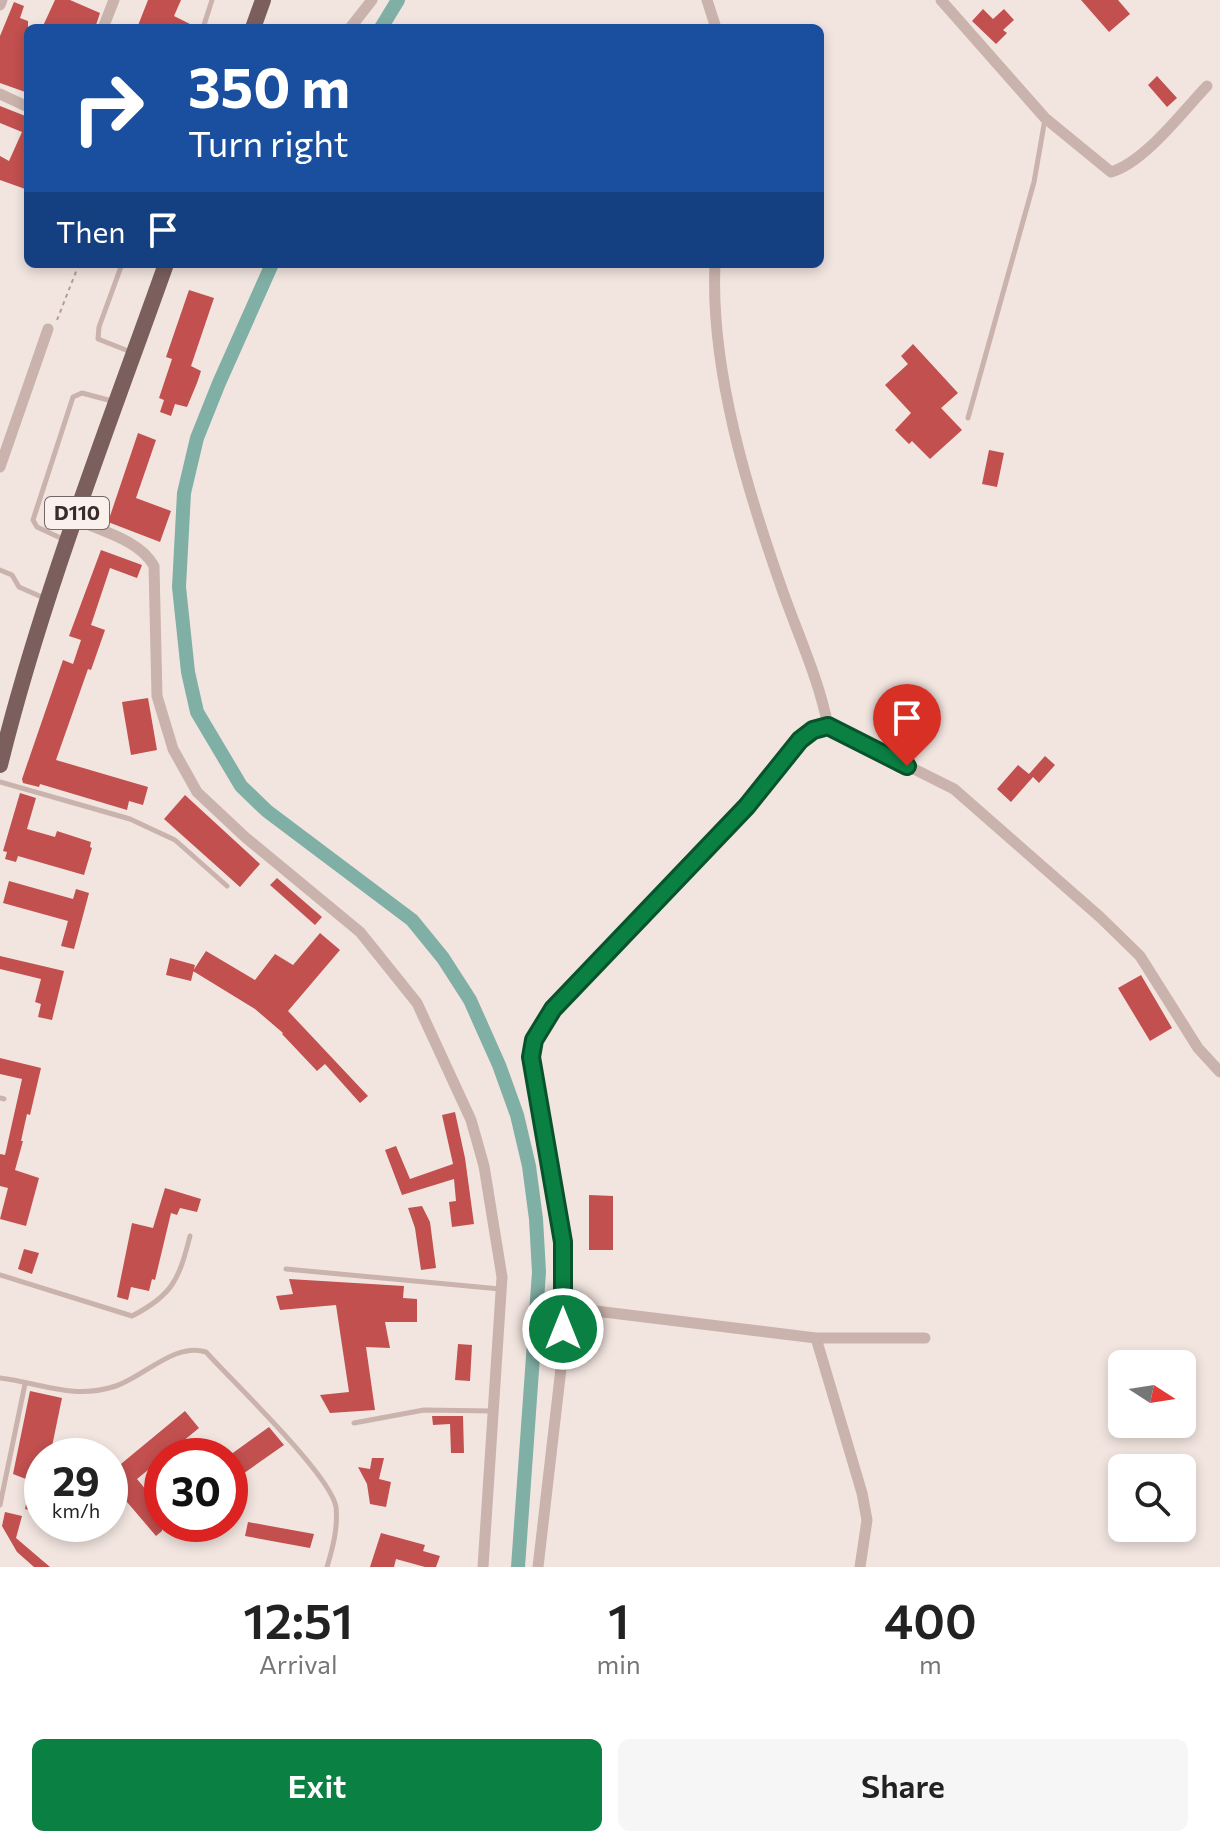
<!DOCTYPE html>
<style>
:root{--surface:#fff;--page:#f6f6f6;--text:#222;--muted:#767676;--accent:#0b8043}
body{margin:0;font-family:Commissioner,sans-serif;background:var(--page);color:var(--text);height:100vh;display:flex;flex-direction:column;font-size:30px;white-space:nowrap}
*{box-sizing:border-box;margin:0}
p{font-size:26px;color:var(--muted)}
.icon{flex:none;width:44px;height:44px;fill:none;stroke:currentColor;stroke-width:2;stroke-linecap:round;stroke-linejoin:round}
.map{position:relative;height:1567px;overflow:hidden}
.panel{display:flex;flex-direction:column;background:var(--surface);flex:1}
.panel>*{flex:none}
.guide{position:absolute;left:24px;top:24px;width:800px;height:244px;border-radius:12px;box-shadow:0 4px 12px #0003;background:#1a4fa0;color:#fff;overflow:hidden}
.needle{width:52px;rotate:102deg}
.tools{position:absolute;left:1108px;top:1350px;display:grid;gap:16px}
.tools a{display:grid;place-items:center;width:88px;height:88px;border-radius:12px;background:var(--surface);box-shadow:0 4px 12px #0003;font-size:40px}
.speed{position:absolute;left:24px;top:1438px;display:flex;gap:16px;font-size:40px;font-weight:700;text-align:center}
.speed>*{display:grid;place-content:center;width:104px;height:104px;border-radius:50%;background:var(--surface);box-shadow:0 4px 12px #0003;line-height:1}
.speed small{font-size:20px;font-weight:400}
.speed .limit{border:12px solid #d22;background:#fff;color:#111}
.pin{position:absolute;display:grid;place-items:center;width:68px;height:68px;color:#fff;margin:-82px -34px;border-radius:50% 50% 50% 0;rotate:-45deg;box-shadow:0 0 8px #0007}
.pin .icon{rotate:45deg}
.me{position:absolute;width:88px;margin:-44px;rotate:0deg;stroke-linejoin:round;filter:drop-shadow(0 0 6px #0008)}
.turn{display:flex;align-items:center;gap:28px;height:168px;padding:0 32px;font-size:36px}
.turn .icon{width:104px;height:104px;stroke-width:2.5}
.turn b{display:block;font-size:56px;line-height:68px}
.then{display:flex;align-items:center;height:76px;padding:0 32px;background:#0003;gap:16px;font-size:30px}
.eta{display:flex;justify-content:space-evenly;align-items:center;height:136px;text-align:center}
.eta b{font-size:48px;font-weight:600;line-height:56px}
.action{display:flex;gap:16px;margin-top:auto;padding:16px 32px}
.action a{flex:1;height:92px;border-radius:12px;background:var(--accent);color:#fff;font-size:32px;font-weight:600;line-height:92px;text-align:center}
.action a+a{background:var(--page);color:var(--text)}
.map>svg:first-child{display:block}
</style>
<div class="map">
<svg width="1220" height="1567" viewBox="0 0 1220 1567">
<rect width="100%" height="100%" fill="#f2e5e0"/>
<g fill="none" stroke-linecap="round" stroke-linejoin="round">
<path stroke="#80afa5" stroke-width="14" d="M381,28L398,0
M272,264L219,383L197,438L184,493L179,587L188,672L197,712L241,786L267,811L412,920L443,958L470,1000L499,1065L517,1115L529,1166L536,1219L539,1272L518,1567"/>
</g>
<path fill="#c1504f" d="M55,0H70L100,13L95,28H42Z
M148,0H181L174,16L198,28H137Z
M1081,0H1118L1130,14L1109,32Z
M14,2L24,6L20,18L28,21V93L0,83V36Z
M983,9L993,19L1004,9L1014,20L1003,30L1007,33L996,44L972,21Z
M1157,76L1177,98L1167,107L1148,85Z
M0,106L28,117V190L0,180V156L9,161L22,132L0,123Z
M189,290L214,298L191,366L201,371L197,383L187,407L175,404L171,416L160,412L164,400L159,398L172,359L166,357Z
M913,344L958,393L941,408L962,430L930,459L912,441L909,444L895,430L911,413L885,385L908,364L901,356Z
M138,433L156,440L136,498L171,511L160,542L108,522Z
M989,450L1004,453L997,487L982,484Z
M101,550L142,565L137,578L110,568L91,625L105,630L91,670L88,669L56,760L148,787L143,805L129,801L127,810L40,784L39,787L23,783L22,779L63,660L73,664L81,640L69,636Z
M148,698L157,750L131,755L122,702Z
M1045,756L1055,765L1039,783L1033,777L1011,802L997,789L1018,765L1029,774Z
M20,793L36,798L27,829L55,837L57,831L91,842L90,847L92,848L84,875L18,856L16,862L5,859L7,852L3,851Z
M185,795L260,864L240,887L164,819Z
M277,878L322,917L315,925L270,885Z
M9,881L73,899L76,889L89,893L74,949L61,946L68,921L3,903Z
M320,933L340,950L288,1011L368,1096L360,1103L325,1064L317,1071L282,1034L283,1033L255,1009L193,971L206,951L255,980L275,954L293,965Z
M0,956L64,971L52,1020L38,1017L41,1004L35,1002L41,979L0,969Z
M170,958L195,965L191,981L166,975Z
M1141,975L1172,1028L1150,1041L1118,988Z
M0,1058L41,1068L30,1115L27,1114L21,1141H23L15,1170L39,1178L26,1226L0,1219L8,1188L0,1186V1154L5,1155L22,1079L0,1074Z
M455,1112L465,1158L474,1224L452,1227L449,1202L456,1201L454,1179L402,1195L385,1150L396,1146L410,1179L453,1164L442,1115Z
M165,1188L201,1199L197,1212L180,1208L177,1215L171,1213L155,1280L152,1279L149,1291L131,1287L128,1300L117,1297L132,1223L153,1228Z
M589,1195L613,1196V1250H589Z
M422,1206L430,1222L436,1268L421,1270L415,1228L408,1208Z
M24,1249L39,1253L32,1274L18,1269Z
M289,1279L404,1286L403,1298L417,1299V1322H385L390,1348L366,1347L375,1410L330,1413L320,1395L349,1392L336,1305L280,1310L276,1296L293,1294Z
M458,1344L472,1345L470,1381L455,1380Z
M30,1391L62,1398L50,1456H42V1489L37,1512L25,1509L31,1481L13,1474Z
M185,1411L199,1428L137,1479L162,1509V1531L156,1536L110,1482V1473Z
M432,1416H463L464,1453H451L450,1424L433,1425Z
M269,1427L284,1445L230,1483V1455Z
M372,1458H384L379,1479L391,1482L386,1507L370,1504L367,1484L358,1467L370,1469Z
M5,1512L22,1516L16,1538L50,1567H34L17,1552L2,1526Z
M248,1522L314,1534L310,1548L245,1536Z
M381,1533L425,1545L423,1551L440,1556L436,1567H425L396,1559L394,1567H370Z"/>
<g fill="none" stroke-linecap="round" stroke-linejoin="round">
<path stroke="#b69c96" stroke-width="2" stroke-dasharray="4 4" stroke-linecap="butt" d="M57,320L79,264"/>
<path stroke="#cab3ac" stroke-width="5" d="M203,28L212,0
M122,264L99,327L98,339L131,352
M968,418L1034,182L1045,119
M65,540L37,527L33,520L73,397L82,393L112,401
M0,570L12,575L19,587L44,598
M0,782L130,819L175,840L227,886
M0,1098L4,1099
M286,1269L500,1289
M0,1275L132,1316C173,1295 179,1279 190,1236
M0,1378C41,1383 73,1400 116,1386C145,1376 175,1342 206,1352C232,1381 331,1475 336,1507C338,1528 333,1547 327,1567
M354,1423L424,1410L492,1411
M0,1505L25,1384"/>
<path stroke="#cab3ac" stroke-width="11" d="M707,0L716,28
M941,0L1045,118L1111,172C1145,162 1182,112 1207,86
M0,5L2,0
M103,28L114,0
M350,28L372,0
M0,94L28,107
M715,264C710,370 748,493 783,592C799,637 819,680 828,726
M0,467L48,329
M75,519C101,531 140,540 154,566L157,696L173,749L197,792L245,837L360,932L417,1003L471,1120L484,1166L502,1277L483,1567
M563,1307L816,1338L862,1493L867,1520L860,1567
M816,1338H925
M538,1567L563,1351V1242L531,1057L534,1040L553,1009L747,806L800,740L813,730L828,726L954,789L1100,917L1140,956L1198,1048L1220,1072"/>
<path stroke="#7a5f5d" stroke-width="16" d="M253,28L263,0
M0,765C42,595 107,430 166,264"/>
</g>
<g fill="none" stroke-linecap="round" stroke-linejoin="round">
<g stroke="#07532c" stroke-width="20">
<path id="route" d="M563,1329V1242L531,1057L534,1040L553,1009L747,806L800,740L813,730L828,726L907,766"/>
</g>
<use href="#route" stroke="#0b8043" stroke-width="14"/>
</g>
<g text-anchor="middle" stroke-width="8" stroke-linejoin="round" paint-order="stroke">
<rect fill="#faf1ed" stroke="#736765" stroke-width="2" x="45" y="497" width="64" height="32" rx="6"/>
<g font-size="20" font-weight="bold" fill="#392c2b">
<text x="77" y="520">D110</text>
</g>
</g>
</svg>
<div class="tools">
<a><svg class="needle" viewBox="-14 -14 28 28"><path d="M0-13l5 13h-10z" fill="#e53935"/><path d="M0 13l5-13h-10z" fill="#767676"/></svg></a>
<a><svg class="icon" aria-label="search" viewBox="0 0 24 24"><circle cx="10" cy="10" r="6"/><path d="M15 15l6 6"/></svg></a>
</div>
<div class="speed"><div>29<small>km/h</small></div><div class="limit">30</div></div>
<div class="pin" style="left:907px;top:766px;background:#d93025"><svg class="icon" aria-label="arrive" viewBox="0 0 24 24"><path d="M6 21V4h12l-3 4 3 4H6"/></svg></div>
<svg class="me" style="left:563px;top:1329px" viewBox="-20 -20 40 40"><circle r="17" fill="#0b8043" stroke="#fff" stroke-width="3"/><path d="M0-11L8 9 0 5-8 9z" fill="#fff"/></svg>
<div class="guide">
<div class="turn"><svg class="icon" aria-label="right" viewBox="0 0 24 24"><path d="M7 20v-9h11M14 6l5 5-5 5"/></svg><div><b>350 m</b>Turn right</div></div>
<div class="then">Then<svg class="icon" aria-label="arrive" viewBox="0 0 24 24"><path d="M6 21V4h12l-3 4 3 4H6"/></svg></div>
</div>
</div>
<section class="panel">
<div class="eta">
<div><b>12:51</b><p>Arrival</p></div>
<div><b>1</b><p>min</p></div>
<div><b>400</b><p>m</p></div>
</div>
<div class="action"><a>Exit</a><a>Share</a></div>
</section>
